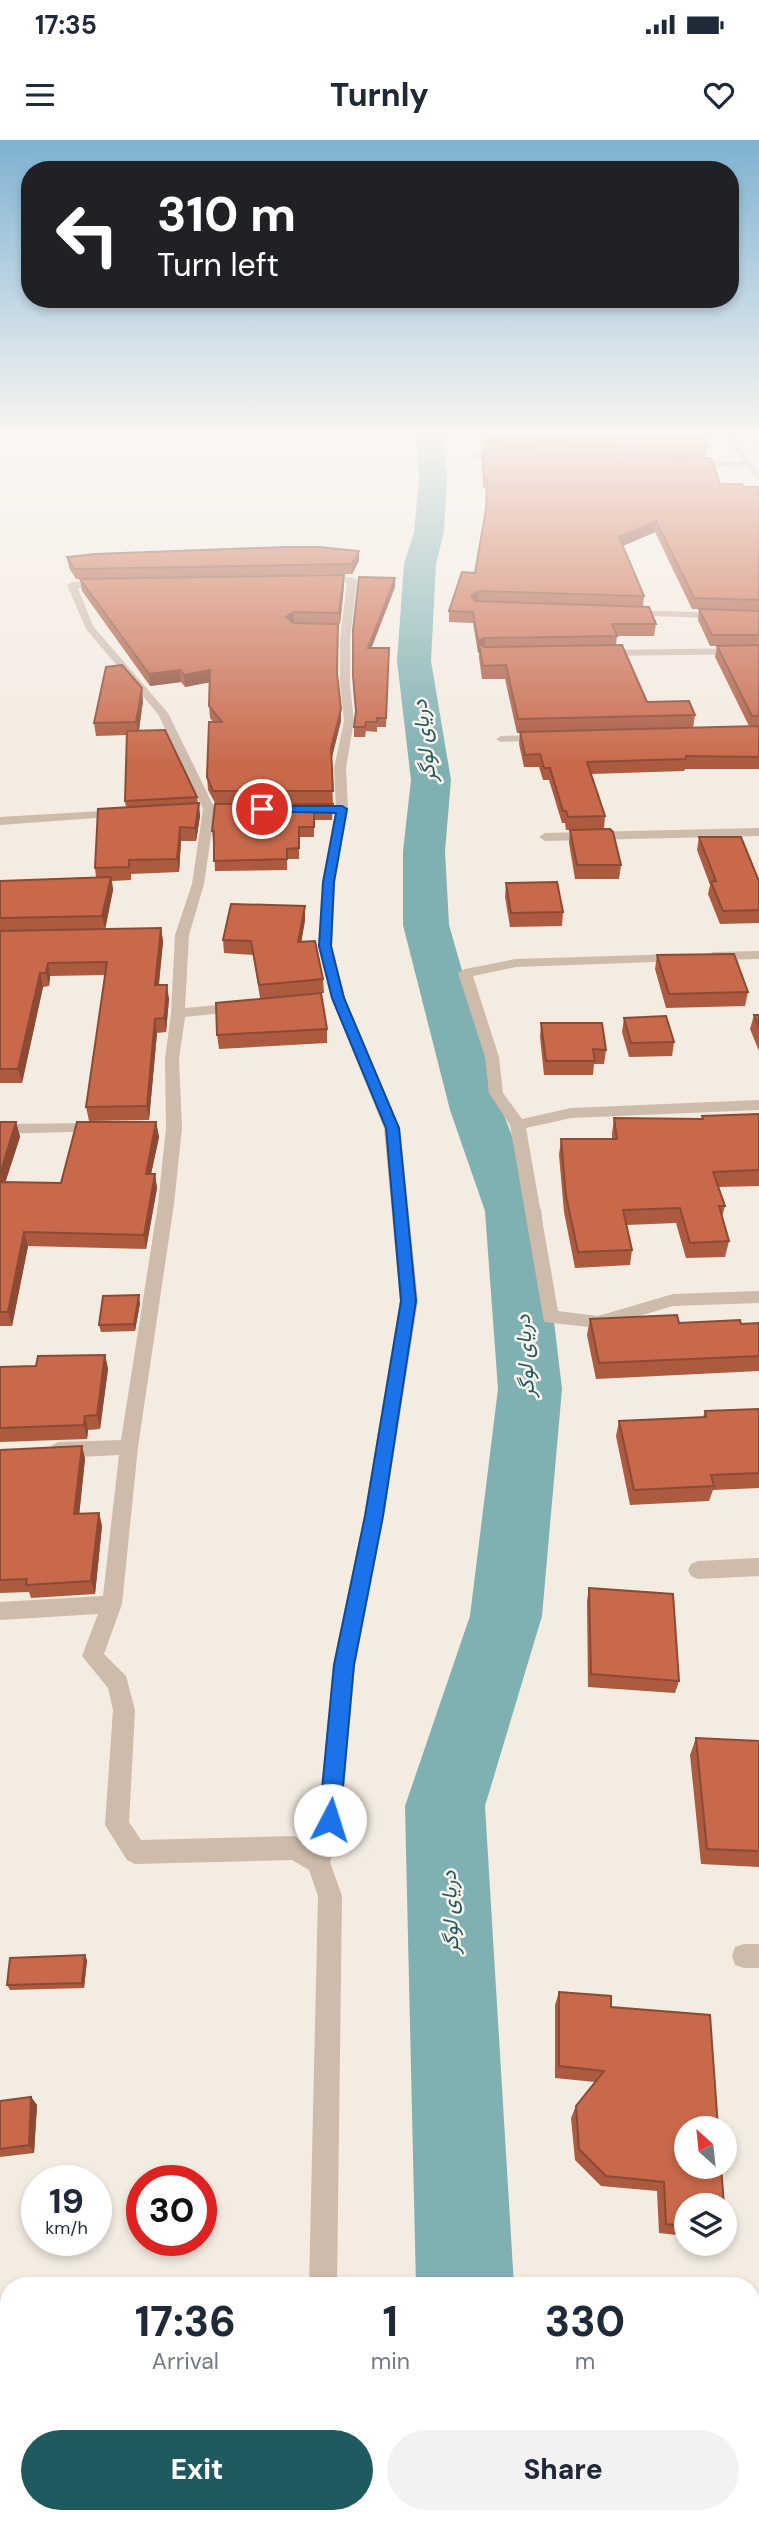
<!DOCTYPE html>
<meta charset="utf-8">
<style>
:root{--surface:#fff;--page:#f2f2f3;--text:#1f2937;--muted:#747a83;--accent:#1f5a5e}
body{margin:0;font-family:"DM Sans",Vazirmatn,sans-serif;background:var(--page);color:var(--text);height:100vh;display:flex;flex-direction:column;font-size:26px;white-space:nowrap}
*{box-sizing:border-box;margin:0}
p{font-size:23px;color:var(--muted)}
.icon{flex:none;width:38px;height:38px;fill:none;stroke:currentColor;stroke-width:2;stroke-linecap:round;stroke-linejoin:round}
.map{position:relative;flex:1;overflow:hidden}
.side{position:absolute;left:0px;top:2137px;width:760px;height:247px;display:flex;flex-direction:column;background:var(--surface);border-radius:28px 28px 0 0;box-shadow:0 4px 10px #0003}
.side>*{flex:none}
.banner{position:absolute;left:21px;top:21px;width:718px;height:147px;border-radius:28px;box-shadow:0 4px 10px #0003;background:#202124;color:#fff;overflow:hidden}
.needle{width:46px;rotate:333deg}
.tools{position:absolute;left:674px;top:1976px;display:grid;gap:14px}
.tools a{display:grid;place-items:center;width:63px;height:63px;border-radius:50%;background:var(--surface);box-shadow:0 4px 10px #0003;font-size:35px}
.speed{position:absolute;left:21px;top:2025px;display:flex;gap:14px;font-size:35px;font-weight:700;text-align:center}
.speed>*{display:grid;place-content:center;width:91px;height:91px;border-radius:50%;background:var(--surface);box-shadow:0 4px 10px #0003;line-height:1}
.speed small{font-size:18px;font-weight:400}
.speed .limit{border:10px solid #d22;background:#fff;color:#111}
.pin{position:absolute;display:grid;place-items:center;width:60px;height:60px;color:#fff;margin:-30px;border:4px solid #fff;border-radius:50%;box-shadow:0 2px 7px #0007}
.me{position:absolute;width:77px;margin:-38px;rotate:5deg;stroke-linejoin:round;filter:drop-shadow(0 0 5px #0008)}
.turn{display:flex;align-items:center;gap:24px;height:147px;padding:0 21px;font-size:32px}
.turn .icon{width:91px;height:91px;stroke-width:2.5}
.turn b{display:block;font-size:49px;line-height:60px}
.eta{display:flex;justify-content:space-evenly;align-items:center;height:119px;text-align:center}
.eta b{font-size:42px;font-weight:800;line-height:49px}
.action{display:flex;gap:14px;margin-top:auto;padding:14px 21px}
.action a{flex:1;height:80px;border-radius:42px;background:var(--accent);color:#fff;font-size:28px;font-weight:800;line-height:80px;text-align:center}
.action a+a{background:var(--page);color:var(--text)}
.status{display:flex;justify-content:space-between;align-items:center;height:49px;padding:0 35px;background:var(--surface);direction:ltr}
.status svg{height:19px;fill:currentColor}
header{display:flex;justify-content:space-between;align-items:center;height:91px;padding:0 21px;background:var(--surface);font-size:32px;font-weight:800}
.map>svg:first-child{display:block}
</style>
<div class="status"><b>17:35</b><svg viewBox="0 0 49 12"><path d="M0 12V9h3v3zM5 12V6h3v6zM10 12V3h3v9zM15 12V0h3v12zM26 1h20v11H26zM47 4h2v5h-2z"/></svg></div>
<header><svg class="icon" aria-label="menu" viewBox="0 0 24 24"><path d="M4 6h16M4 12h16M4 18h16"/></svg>Turnly<svg class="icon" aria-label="heart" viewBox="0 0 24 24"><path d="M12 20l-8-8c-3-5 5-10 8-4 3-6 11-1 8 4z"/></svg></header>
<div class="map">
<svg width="759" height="2382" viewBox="0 0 759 2382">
<rect width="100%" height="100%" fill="#f4ebe1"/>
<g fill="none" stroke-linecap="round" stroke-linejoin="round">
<path fill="#7fb0b2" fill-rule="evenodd" d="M417,293H443L447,340L444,392L436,424L431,521L451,640L445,711L449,785L502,970L541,1071L562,1249L542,1476L485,1666L514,2146H416L405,1666L470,1476L498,1249L485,1071L450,970L403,785V711L411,640L397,521L404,424L414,392L419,340Z
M421,2375H529V2382H421Z"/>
<path fill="#cdbbac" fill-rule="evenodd" d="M723,293H731L759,333V341L747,327L687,325L690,321L744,322Z
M473,314L505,315L509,317L505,319L470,318Z
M321,437H352L357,440L350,499V545L354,581L346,628L348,669L335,742L332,806L345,858L400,988L418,1161L384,1376L355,1525L341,1680L330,1722L342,1756L337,2146H309L318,1756L309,1730L292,1720L135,1724L127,1720L105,1685L113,1570L108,1548L82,1516L98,1474L0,1480V1462L103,1456L119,1315L59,1318L52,1315L50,1310L52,1305L59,1302L121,1300L158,1064L166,988L165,919L171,873L175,795L192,744L203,669L158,574L86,489L67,445L72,442L104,441L107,442V446L78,448L93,486L168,573L215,669L204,744L189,795L185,868L241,863L248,867L241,871L185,877L179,919L182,988L174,1064L138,1307L122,1464L104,1514L126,1536L135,1570L129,1682L141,1700L294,1696L311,1705L319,1680L333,1525L364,1376L400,1161L384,988L331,858L318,806L323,742L336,669L334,628L344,581L340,545V499L347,443L318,442L316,440Z
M630,470L759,474V480L627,475L625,473Z
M759,508V514L603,516L598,513L603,510Z
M543,595L547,596V600L501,602L496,599L501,596Z
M119,670L125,674L123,676L0,685V677Z
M759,688V696L545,701L539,697L545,693Z
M759,811V819L713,820L706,816L713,812Z
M678,814L685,818L683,821L516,827L473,836L499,917L503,953L522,979L571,968L759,960V970L571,978L526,988L558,1171L598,1176L673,1154L759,1151V1163L673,1166L598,1188L544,1182L510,985L489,953L485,917L458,833L465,829L516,819Z
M98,983L103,985L106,988L103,991L0,994V984Z
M759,1418V1436L698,1439L691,1436L688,1430L691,1424L698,1421Z
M744,1804H759V1828H744L735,1825L732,1816L735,1807Z
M288,2375H318L317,2382H287Z"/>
</g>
<path fill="#ac5a40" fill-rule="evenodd" d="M657,294L708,308L706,318L720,344L744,347H759V629H685L684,631L591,634L605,676L604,689L621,725L619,739H575L569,703L570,690H566L565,683H562L549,640H543L539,627H524L519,604L520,593H517L505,539H482L479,518V512L478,513L473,483L449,482V471L475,433L486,369L487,348H483L482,321L484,302ZM655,392L692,469H699L698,480L710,506H717L715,517L749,586L693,588L695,575L647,562L616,505L617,496H654L656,484L643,467L644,456L623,406Z
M67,417L359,421L352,434L76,439L69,428Z
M395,438V447L371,508H389L386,587H377V592L366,591L365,597H354V587L356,575L353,545V490Z
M80,439L344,446L340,484H338V537L341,581L331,620L333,663H215L208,650L207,637L213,582L210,578L209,566L210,542L185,547L181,542L150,546L82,451Z
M143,561L139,591L197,657L200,676L196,701H181L179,732L131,734V740L112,741L113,750L105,789L161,788L163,802L159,845L169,859L166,892L157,893L149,980L89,981L86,967L105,835L50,836L49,846L43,847L22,943H0V741L96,737L95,728L126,667L125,661L127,595L96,596L94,583Z
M333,664L332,680H314V697H299V719H287V730L215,731L214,702H213L212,691Z
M699,697L759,739V783L720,784L708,754L710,745L697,710Z
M506,743L563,772L562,786L510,787L505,757Z
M305,766V780L301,802L323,839L324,853H321L327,889V903L219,909L217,895L260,858L253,815L224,813L223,800Z
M657,815L748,852L745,866L666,868L655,829Z
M754,875H759V911L750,889Z
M624,878L674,902L672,916L629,917L622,892Z
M541,883L606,910L604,924H594L593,935H544L540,897Z
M759,974V1046L718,1047L725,1066L722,1077L729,1101L725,1117L686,1118L676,1083L627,1085L632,1110L630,1125L575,1128L564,1072L559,1015L561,999H612V993L614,978L702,979V976Z
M0,982H16L20,997L5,1042L61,1043L156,982L159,997L151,1034H155L157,1048L146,1109L28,1106L12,1186H0Z
M140,1163L135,1191L101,1192L99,1185Z
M590,1179L679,1183H759V1231L596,1239L587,1195Z
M105,1215L108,1229L100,1289L88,1290L87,1299L0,1302V1227L36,1226Z
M759,1269V1348L713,1350L709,1361L630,1365L616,1296L619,1281L703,1277L705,1271Z
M82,1306L85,1319L79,1373H99L102,1386L95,1454L31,1458L29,1452L0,1453V1310Z
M589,1448L679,1541L675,1553L588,1547L587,1461Z
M696,1598L759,1601V1727L701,1724L690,1615Z
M87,1820L84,1848L10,1850L7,1845Z
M559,1852L611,1867L686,2065V2096L659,2093L657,2051L601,2046L575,2020L571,1978L576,1966L595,1942L555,1938V1865Z
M31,1957L37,1965L34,2013L0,2017V1961Z"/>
<path fill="#8c4a34" d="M656,381L655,392L618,408L619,397Z
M359,411V421L352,434V424Z
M344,435V446L340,484L339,473Z
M395,438V447L368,517V508Z
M479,451L478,462L470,468L471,456Z
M294,472V483L286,477Z
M485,498L484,509L479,504V512L478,513V501Z
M180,530L181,542L150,546L149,534Z
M210,530L211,542L185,547L184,535Z
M142,548L143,561L138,595L136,582Z
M341,569V581L331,621V608Z
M199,663L200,676L196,701L195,688Z
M180,687L181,701L179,732L177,719Z
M111,737L113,750L105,790L102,776Z
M305,766V780L299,816L298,802Z
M161,788L163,802L157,859L155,845Z
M48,823L50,836L49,846L46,833Z
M40,833L43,847L22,943L18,929Z
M167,845L169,859L166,892L164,878Z
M155,879L157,893L149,980L147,966Z
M16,982L20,997L1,1056L0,1034Z
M156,982L159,997L148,1048L146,1034Z
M155,1034L157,1048L146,1109L144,1095Z
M24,1092L28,1106L12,1186L8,1172Z
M139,1155L140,1163L135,1191L134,1184Z
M105,1215L108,1229L100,1289L97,1275Z
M85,1276L88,1290L87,1299L84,1285Z
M82,1306L85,1319L78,1387L74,1374Z
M99,1373L102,1386L95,1454L91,1441Z
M85,1815L87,1820L84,1848L82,1843Z
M31,1957L37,1965L34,2013L29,2005Z"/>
<path fill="#c8694b" stroke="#8c4a34" stroke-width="2" d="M486,293H657V294L703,295L708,308L484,302Z
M482,311L711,318L720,344H742L744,347H759V460L694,458L656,381L619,397L644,456L479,451L471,456L475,461L649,467L656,484H612L617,496L485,498L478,501L473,472L449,471L462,432L475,433L486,369L487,338H484Z
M286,407H319L359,411L352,424L74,429L67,417L95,414Z
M344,435L339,473L294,472L286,477L293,483L338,484L337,533L341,569L331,608L333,651H213L207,637L209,582H222L209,566L210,530L184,535L180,530L149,534L80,439Z
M359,437L395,438L368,508H389L386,578H377V582H366L365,587H354L356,571L353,536V490Z
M699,469L759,471V495H712Z
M479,504L485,507L622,505L647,562L689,561L695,575L518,579L506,525L483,526Z
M759,505V576H752L717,506Z
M122,525L142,548L136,582L94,583L106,527Z
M759,586V617L686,616V619L587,622L605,676L568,677L566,671H563L550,628H544L540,614L525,615L520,592Z
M165,590L197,657L125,661L127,591Z
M199,663L195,688L180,687L177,719L129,720V727L95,728L98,669Z
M215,664H333L332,669L314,670V687H299V708L287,709V719L214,721V691H212Z
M610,689L613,692L621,725H577L570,690Z
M699,697H741L758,739H759V770L723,771L711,742L716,741Z
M111,737L102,776L0,778V741Z
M557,742L563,772L511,773L506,743Z
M231,764L305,766L298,802L315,801L323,839L259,845L251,801L223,800Z
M161,788L155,845H167L165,873L164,878L155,879L147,966L86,967L107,822L48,823L46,833H40L18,929H0V791Z
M734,814L748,852L669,854L657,815Z
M321,853L327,889L217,895L216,863Z
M754,875H759V888Z
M666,876L674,902L631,903L624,878Z
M541,883H602L606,910L593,909L595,921H546Z
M759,974V1030L713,1032L725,1066H719L729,1101L690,1103L680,1068L623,1070L632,1110L578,1112L566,1056L561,999H617L614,978L703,979L702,976Z
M0,982H16L0,1034Z
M77,982H156L146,1034H155L144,1095L24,1092L8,1172H0V1042L61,1043Z
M139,1155L134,1184L99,1185L103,1156Z
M677,1175L679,1183L740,1180L741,1184L759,1183V1216L599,1223L590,1179Z
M105,1215L97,1275L85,1276L84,1285L0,1288V1227L36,1226L38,1216Z
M759,1269V1333L711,1335L714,1346L634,1350L619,1281L706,1277L705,1271Z
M82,1306L74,1374L99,1373L91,1441L26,1445L27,1439L0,1440V1310Z
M589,1448L673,1454L679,1541L591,1534Z
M696,1598L759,1601V1711L707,1709Z
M85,1815L82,1843L7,1845L10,1818Z
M559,1852L611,1856V1867L710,1875L718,1988H686V2026H721L724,2065H686V2086L666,2084L664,2042L606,2036L579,2009L576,1966L604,1931L559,1926Z
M31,1957L29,2005L0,2009V1961Z"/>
<linearGradient id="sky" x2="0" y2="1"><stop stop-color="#7eb2d2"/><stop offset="0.47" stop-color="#faf6f2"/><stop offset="1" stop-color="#faf6f2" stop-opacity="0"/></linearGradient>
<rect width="759" height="626" fill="url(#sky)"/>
<path fill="#1a73e8" stroke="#114b97" stroke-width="2" d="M262,666H342L347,669L334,742L331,806L344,858L399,988L416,1161L383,1376L354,1525L340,1680L337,1687L330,1690L322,1687L319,1680L334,1525L365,1376L401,1161L386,988L332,858L319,806L323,742L336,673L258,671V667Z"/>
<g text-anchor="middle" stroke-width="5" stroke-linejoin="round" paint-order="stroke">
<g font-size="21" font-style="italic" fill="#1f5a5e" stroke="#fbf5ee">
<text transform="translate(424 601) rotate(-97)" y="7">دریای لوگر</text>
<text transform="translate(525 1216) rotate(-93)" y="7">دریای لوگر</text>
<text transform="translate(450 1772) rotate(-92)" y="7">دریای لوگر</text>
</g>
</g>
</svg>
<div class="tools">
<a><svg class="needle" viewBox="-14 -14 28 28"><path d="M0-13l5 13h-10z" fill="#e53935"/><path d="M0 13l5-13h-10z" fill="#747a83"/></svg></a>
<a><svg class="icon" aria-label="layers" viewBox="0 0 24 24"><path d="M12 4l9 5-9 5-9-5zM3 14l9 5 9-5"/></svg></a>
</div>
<div class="speed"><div>19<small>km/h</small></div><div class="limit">30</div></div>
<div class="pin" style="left:262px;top:669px;background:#d93025"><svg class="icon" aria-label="arrive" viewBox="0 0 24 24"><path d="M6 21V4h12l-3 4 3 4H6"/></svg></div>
<svg class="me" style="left:330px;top:1680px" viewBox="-20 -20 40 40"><circle r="19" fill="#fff"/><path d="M0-13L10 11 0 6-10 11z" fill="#1a73e8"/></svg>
<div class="banner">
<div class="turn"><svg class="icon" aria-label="left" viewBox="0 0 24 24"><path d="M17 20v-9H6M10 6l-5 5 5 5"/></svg><div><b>310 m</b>Turn left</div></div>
</div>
<section class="side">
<div class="eta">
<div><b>17:36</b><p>Arrival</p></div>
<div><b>1</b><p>min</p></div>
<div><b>330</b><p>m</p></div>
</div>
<div class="action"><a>Exit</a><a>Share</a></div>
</section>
</div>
